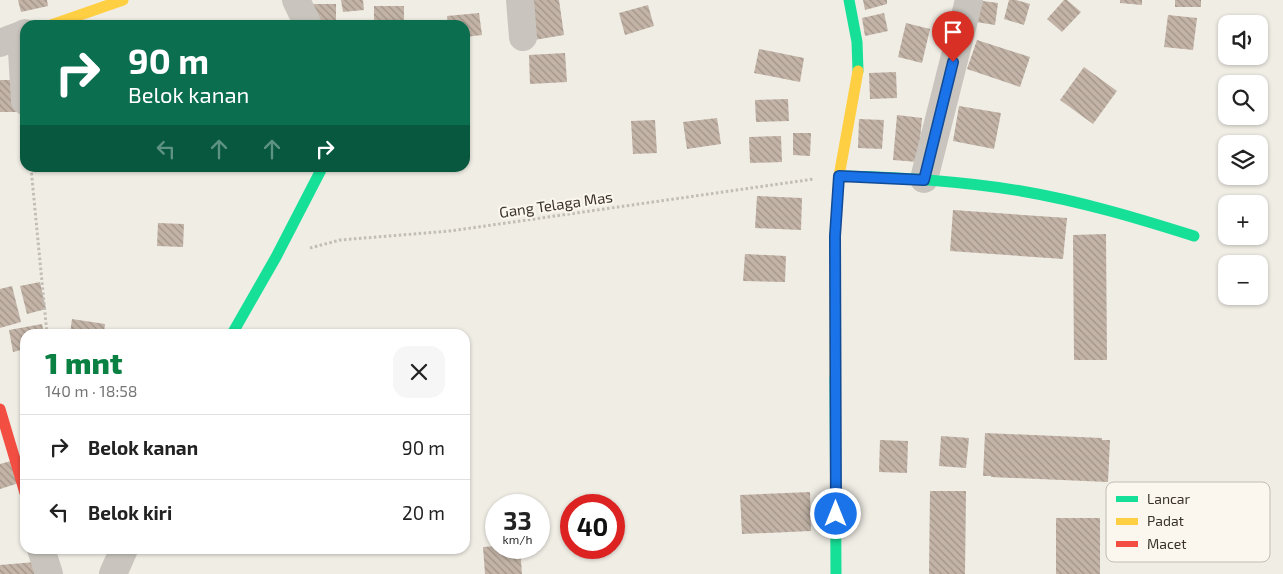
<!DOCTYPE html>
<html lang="id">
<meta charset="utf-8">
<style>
:root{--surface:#fff;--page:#f6f6f6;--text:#222;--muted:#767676;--line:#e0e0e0;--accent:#0b8043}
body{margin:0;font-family:"Exo 2",sans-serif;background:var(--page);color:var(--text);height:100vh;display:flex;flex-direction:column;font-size:19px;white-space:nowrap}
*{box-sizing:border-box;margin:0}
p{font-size:16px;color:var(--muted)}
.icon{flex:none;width:28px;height:28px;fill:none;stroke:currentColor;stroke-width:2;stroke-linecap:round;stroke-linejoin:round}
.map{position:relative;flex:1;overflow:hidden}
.panel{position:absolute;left:20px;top:329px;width:450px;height:225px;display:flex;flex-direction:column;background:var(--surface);border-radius:15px;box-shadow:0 1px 4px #0004}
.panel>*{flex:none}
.banner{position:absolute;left:20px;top:20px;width:450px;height:152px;border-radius:15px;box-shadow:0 1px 4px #0004;background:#0b6e4f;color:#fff;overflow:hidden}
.fabs{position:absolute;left:1218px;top:15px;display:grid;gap:10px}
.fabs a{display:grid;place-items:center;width:50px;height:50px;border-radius:10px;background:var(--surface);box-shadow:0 1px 4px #0004;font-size:25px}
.speed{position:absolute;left:485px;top:494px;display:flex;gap:10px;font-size:25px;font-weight:700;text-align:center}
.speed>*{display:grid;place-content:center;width:65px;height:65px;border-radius:50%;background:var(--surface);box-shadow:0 1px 4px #0004;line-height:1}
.speed small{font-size:12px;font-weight:400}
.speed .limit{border:8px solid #d22;background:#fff;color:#111}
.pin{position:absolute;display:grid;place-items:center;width:42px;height:42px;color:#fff;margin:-51px -21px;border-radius:50% 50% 50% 0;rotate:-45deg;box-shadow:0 0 5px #0007}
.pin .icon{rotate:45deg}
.me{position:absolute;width:55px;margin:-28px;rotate:0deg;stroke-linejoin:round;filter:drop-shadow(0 0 4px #0008)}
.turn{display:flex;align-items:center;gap:18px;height:105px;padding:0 25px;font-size:22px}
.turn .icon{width:65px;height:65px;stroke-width:2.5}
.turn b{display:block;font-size:35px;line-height:42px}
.lanes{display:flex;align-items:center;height:48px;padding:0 25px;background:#0003;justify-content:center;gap:25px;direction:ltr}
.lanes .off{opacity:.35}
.round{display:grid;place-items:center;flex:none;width:52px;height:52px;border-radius:15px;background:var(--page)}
.overview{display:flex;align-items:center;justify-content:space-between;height:85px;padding:0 25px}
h1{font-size:30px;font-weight:800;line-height:38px;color:var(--accent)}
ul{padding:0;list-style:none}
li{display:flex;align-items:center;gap:15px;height:65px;padding:0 25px;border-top:1px solid var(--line)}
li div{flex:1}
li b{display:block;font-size:19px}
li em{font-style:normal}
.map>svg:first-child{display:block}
</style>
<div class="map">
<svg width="1283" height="574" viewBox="0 0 1283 574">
<defs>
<pattern id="building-back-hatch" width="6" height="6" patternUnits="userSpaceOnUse" patternTransform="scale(1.25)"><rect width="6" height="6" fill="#c3b4a7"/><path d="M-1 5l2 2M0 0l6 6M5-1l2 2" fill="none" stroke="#a09388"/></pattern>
</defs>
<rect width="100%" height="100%" fill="#f0ede5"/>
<path fill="url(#building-back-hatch)" d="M18,0H47L48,6L21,12Z
M341,0H363L364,10L343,12Z
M528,0H559L564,35L534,40Z
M863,0H887V4L865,10Z
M975,0L998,3L995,25L970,21Z
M1009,0H1016L1030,4L1024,25L1004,19Z
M1064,0H1067L1081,12L1062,32L1047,19Z
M1120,0H1142V5L1120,3Z
M1175,0H1201V7H1175Z
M312,4H336V25H312Z
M648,5L654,26L625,35L619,13Z
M374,6H404V21L374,22Z
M479,13L482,35L465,37V25H448L447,16Z
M884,13L888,31L865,36L862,18Z
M1168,15L1197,18L1193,50L1164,47Z
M906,23L930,29L922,63L898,57Z
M977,40L1030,57L1020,87L967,69Z
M759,49L804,58L800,82L754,73Z
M565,53L567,82L530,84L529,55Z
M1084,67L1117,91L1093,124L1060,100Z
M896,72L897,98L870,99L869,73Z
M0,80H16V112H0Z
M788,99L789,121L756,122L755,100Z
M959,106L1001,113L994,149L953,141Z
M897,115L922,118L918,162L893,160Z
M717,118L721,144L687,149L683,122Z
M859,119L884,120L882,149L858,148Z
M655,120L657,153L633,154L631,121Z
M793,133H811L810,156L793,155Z
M781,136L782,162L750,163L749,137Z
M757,196L802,198L801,230L755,228Z
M953,210L1067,218L1063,259L950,251Z
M158,223L184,224L183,247L157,246Z
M1106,234L1107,360H1074L1073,235Z
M745,254L786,256L785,282L743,281Z
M40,282L46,309L27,314L20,286Z
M12,286L21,322L0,328V289Z
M72,319L105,324L104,334H70Z
M42,324L44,334H25V349L13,352L9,330Z
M985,433L1102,438V440H1110L1108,482L991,477V476H983Z
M941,436L969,438L966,468L939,466Z
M880,440L908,441L907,473L879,472Z
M11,461L19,483L0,489V464Z
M930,491H966L965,574H929Z
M810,492L811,531L742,534L740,495Z
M1056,518H1100V574H1056Z
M496,546V548H520L522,574H485L483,547Z
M35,562L36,574H0V565Z"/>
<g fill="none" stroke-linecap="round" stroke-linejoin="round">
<path stroke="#c2bdb6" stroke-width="3" stroke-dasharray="2.5 2.5" stroke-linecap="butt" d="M31,168L47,334
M310,248L340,240L450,231L814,179"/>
<path stroke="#c9c5be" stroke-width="28" d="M296,0L308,25
M520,0L523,37
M25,33L21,35L25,101
M0,43L21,35
M924,179L969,0
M41,549L49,574
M113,574L124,549"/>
<path stroke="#16e098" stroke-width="11" d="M849,0L857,42L858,71
M839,176C900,177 961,181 1021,191C1080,201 1137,218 1194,236
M232,334L276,257L322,168
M835,376L836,574"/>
<path stroke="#ffcf43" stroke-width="11" d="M51,25L123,0
M835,376V236L839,176L858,71"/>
<path stroke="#f24e42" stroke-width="11" d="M0,409L25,493"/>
</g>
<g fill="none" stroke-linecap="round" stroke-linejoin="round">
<g stroke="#114b97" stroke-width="12">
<path id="route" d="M836,514L835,236L839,176L924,180L953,62"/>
</g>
<use href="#route" stroke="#1a73e8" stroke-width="9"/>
</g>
<g text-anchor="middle" stroke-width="4" stroke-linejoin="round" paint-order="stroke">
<g font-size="15" fill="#3b332b" stroke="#fbf7ee">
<text transform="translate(556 205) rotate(-8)" y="5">Gang Telaga Mas</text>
</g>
</g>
<rect x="1106" y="482" width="164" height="80" rx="8" fill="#fbf7ee" stroke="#c1bcb4" stroke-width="1"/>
<rect x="1116" y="496" width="22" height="6" fill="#16e098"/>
<rect x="1116" y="518" width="22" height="7" fill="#ffcf43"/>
<rect x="1116" y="541" width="22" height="6" fill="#f24e42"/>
<g font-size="14" fill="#3b332b">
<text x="1147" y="504">Lancar</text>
<text x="1147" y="526">Padat</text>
<text x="1147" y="549">Macet</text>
</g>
</svg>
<div class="fabs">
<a><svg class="icon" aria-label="sound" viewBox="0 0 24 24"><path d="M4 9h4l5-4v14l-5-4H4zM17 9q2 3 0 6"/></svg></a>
<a><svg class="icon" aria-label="search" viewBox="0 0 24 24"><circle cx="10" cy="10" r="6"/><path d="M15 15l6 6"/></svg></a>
<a><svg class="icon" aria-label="layers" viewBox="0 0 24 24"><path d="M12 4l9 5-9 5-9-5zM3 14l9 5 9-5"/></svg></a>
<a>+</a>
<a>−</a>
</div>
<div class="speed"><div>33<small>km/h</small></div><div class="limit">40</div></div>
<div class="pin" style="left:953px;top:62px;background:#d93025"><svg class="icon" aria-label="arrive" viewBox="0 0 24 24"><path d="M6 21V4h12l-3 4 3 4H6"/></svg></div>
<svg class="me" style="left:836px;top:514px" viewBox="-20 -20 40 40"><circle r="17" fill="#1a73e8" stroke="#fff" stroke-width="3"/><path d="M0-11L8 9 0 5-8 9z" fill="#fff"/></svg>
<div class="banner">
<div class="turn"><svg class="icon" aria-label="right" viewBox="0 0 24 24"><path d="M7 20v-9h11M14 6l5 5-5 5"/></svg><div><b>90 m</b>Belok kanan</div></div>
<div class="lanes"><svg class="icon off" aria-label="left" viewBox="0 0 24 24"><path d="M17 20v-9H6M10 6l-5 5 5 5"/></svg><svg class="icon off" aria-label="ahead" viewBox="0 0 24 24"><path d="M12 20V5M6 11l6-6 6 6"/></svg><svg class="icon off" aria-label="ahead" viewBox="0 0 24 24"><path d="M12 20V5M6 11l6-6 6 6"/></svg><svg class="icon" aria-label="right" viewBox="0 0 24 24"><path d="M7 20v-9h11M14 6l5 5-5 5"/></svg></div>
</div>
<section class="panel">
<div class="overview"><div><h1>1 mnt</h1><p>140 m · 18:58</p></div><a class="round"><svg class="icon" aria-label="close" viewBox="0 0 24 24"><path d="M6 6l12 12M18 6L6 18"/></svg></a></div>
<ul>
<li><svg class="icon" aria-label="right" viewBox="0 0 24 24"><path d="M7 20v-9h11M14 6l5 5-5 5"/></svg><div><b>Belok kanan</b></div><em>90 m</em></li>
<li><svg class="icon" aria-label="left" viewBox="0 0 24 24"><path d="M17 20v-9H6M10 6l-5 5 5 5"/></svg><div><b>Belok kiri</b></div><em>20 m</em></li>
</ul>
</section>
</div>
